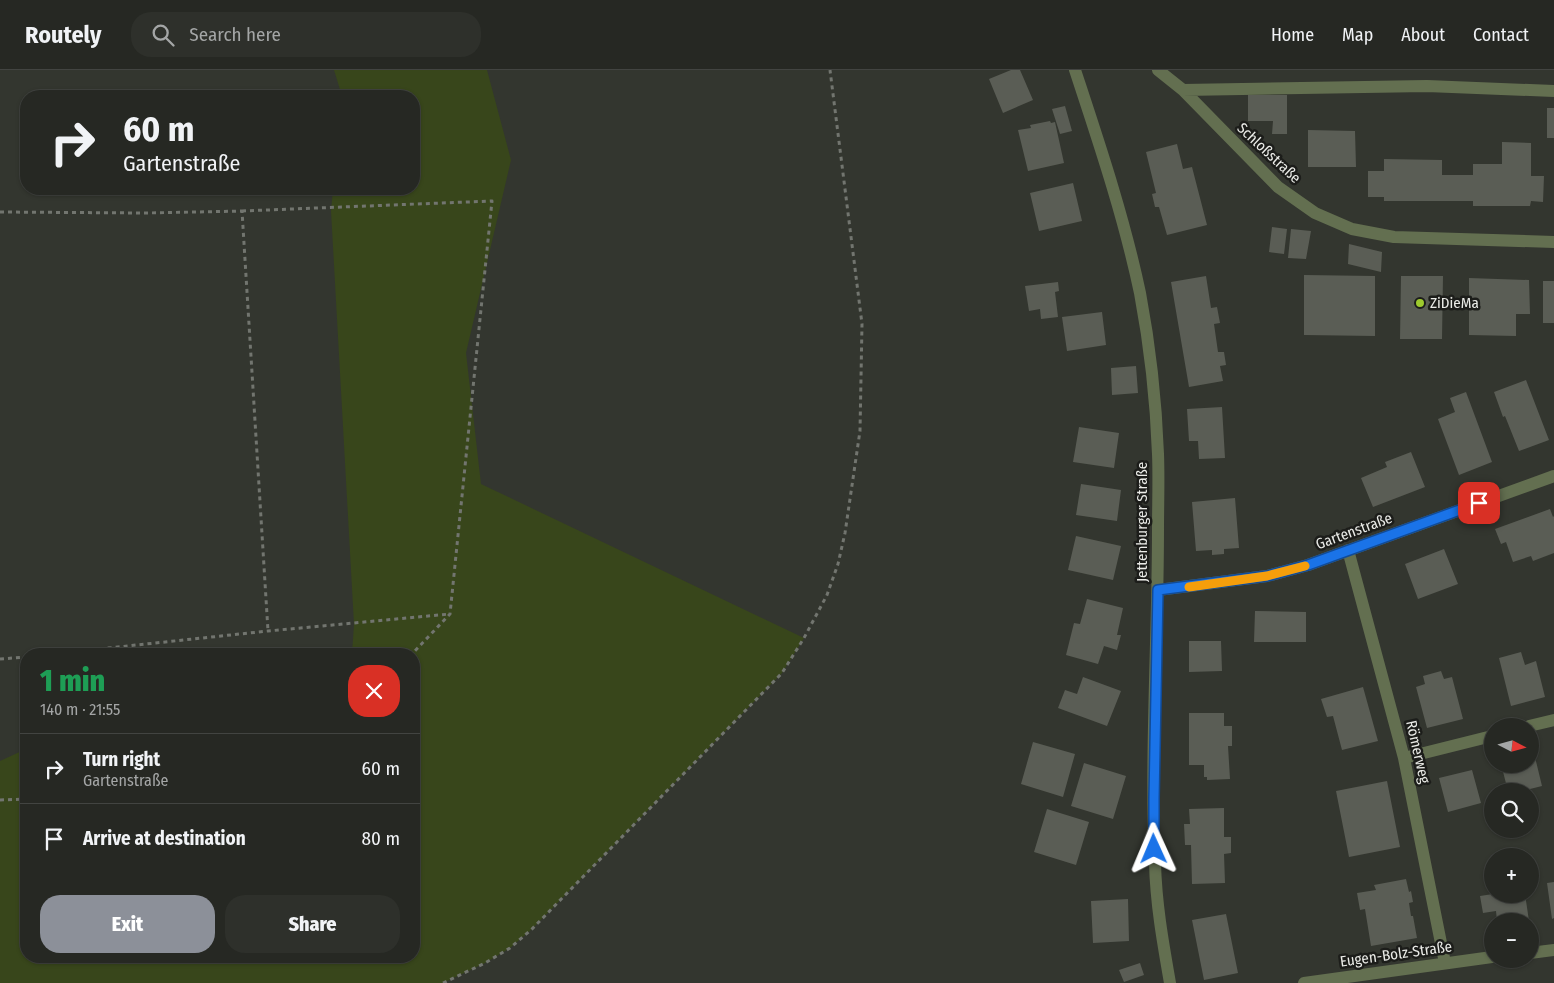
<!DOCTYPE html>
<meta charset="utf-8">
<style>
:root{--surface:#262823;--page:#2e302b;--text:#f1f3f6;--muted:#a4a6a6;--line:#424441;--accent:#8c9099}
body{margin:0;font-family:"Fira Sans Condensed",sans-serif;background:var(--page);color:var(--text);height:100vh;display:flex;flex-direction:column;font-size:19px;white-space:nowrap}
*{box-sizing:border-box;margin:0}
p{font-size:16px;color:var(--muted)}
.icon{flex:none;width:28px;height:28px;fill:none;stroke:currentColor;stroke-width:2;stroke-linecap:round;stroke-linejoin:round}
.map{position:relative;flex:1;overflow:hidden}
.side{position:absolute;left:20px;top:578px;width:400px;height:315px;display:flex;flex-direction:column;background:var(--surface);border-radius:20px;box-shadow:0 1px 4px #0004,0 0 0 1px var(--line)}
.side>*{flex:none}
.guide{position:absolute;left:20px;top:20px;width:400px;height:105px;border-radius:20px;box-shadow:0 1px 4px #0004,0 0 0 1px var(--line);background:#262823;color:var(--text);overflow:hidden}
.needle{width:32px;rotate:96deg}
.buttons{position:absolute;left:1484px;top:648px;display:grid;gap:10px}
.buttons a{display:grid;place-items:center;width:55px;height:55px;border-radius:50%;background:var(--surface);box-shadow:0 1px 4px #0004,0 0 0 1px var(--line);font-size:25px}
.pin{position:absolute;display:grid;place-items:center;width:42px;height:42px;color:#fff;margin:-21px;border-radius:10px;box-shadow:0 2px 8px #0006}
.me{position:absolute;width:55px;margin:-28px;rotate:359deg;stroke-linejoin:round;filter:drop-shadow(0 0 4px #0008)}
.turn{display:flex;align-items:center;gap:18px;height:105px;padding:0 20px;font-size:22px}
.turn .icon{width:65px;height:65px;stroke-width:2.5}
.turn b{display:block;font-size:35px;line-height:42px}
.round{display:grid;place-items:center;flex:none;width:52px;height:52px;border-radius:20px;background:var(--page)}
.overview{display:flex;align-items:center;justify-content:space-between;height:85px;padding:0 20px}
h1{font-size:30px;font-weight:800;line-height:38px;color:#1e9e55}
.action{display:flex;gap:10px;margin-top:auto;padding:10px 20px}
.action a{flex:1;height:58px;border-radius:20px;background:var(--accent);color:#fff;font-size:20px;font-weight:800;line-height:58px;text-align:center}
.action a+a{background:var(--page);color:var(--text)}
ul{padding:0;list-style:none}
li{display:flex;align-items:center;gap:15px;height:70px;padding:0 20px;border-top:1px solid var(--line)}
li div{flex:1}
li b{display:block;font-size:19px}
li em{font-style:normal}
header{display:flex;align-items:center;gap:30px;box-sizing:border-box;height:70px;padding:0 25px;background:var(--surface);border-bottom:1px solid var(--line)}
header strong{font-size:24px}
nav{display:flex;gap:28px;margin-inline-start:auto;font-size:18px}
.search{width:350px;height:45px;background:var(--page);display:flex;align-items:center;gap:12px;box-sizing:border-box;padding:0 18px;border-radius:20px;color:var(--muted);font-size:19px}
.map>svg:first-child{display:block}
</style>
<header>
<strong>Routely</strong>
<div class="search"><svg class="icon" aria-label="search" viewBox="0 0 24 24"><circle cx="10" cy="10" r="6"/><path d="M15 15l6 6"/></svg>Search here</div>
<nav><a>Home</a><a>Map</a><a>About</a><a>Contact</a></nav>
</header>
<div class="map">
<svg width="1554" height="913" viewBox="0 0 1554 913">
<rect width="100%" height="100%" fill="#33362f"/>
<path fill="#38461b" d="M334,0H487L511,90L466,283L481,414L804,568L782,603L532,859L510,878L485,893L443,913H0V691L26,679V886H414V584H352L354,554L331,141L333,119H414V26H342Z"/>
<path fill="#5a5d55" d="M1011,0H1020L1033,30L1003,43L989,9Z
M1248,25H1287V64H1272L1273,51H1248Z
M1065,36L1072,61L1060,64L1052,39Z
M1547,38H1554V68H1547Z
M1050,51L1051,53L1055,52L1064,93L1028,101L1018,60L1031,58L1030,55Z
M1308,60L1355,61L1356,97H1308Z
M1502,72L1531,73V106H1544L1543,132L1531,131L1530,136H1473V131H1384V127H1368V101H1384V89L1442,90V105H1473V94H1502Z
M1177,74L1183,99L1192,97L1207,155L1167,165L1159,137H1155L1152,124L1156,123L1146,82Z
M1073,113L1082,151L1039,161L1030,123Z
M1272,157L1287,159L1284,184L1269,182Z
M1291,159L1311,161L1306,189L1288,188Z
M1349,174L1382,182L1381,202L1348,194Z
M1304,205L1375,206V266L1304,265Z
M1206,206L1211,238L1217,237L1220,253L1214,254L1218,282H1224L1226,295L1220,296L1223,311L1189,317L1171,212Z
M1401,206H1443L1442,269H1400Z
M1469,208L1529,210L1530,244H1516V266L1469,265Z
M1543,211H1554V253H1543Z
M1058,212L1059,221L1055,222L1058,247L1041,249L1040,239L1029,241L1025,216Z
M1102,242L1106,275L1067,281L1062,247Z
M1136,296L1138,323L1112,325L1111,298Z
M1526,310L1549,370L1519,381L1505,346L1503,347L1494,322Z
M1466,322L1492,392L1459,405L1438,349L1455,342L1450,328Z
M1222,337L1225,388L1199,389L1198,371H1189L1187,339Z
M1079,357L1119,363L1114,398L1073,392Z
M1411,382L1425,417L1373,437L1361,408L1387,397L1385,392Z
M1081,414L1121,420L1117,451L1076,445Z
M1235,428L1239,478L1224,479V484L1212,485V480L1196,481L1192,432Z
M1550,439L1553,447L1554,446V483L1533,491L1531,486L1513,492L1506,472L1501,474L1495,459Z
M1076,466L1121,476L1113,510L1068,500Z
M1444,479L1458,514L1418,529L1405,494Z
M1087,529L1123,538L1117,565H1121L1117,580L1104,576L1098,594L1066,585L1074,553L1080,554Z
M1255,541L1306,542V572H1254Z
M1189,571H1221L1222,601L1189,602Z
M1521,582L1525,595L1536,591L1545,627L1511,636L1499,588Z
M1441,601L1444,609L1452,607L1463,649L1427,658L1416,617L1425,614L1423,606Z
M1083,607L1121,621L1107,656L1058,638L1065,620L1077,624Z
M1363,617L1378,671L1342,680L1333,646L1327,647L1321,629Z
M1189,643H1224V656H1232V676H1228L1230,709L1207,710V707H1204V695H1189Z
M1033,672L1075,684L1063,727L1021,714Z
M1534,683L1542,716L1522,721H1508L1501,694H1530V684Z
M1084,693L1126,706L1113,749L1071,736Z
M1472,700L1481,733L1448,742L1439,708Z
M1387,711L1400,777L1349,787L1336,721Z
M1224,738V767H1231V783L1224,784L1225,813L1192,814L1191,775H1185L1184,754H1190L1189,739Z
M1047,739L1089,752L1076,795L1034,782Z
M1406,809L1409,822L1411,821L1413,832L1409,833L1411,846H1413L1417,868L1371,876L1365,839L1360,840L1357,823L1376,820L1374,815Z
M1554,812V848L1552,849L1547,813Z
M1493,824H1525L1529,851H1497L1496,841L1483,843L1480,826Z
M1128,829L1129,871L1093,873L1091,831Z
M1226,844L1238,903L1204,910L1192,850Z
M1140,893L1144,905L1124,912L1119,900Z"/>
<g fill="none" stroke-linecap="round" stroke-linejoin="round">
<path stroke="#72756f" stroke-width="3" stroke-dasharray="4 4" stroke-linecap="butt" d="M242,141L492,131L450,544L412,584
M0,142L146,143L242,141L268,561
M52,584L268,561L450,544
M0,589L26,587
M0,730L26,729
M443,913L485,893L510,878L532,859L782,603L804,568L827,525L838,494L845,463L860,361L862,254L830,0"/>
<path stroke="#636f50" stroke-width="12" d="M1075,0C1099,73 1124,147 1140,223C1150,276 1156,330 1158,384C1159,409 1158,434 1158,459C1158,570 1150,682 1155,793C1156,834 1163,873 1170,913
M1158,0L1183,20L1278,117L1315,143L1352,159L1394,167L1554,172
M1183,20L1427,16L1554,21
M1348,480L1404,688L1445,893
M1158,520L1267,506L1308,495L1554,406
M1529,656L1554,650
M1404,688L1492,666
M1530,883L1554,880
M1304,913L1492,887"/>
</g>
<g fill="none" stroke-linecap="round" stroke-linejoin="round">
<g stroke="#114b97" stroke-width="12">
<path id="route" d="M1154,779V729L1158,520L1267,506L1308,495L1479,433"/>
</g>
<use href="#route" stroke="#1a73e8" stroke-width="9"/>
<path stroke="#f59e0b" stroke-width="9" d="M1189,517L1267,506L1305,496"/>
</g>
<circle fill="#9eca2e" stroke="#1c1d1a" stroke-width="2" cx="1420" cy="233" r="5"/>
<g text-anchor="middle" stroke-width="5" stroke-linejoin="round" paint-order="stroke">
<g font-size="15" fill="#ebece8" stroke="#1c1d1a">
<text transform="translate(1269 83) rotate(43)" y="5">Schloßstraße</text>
<text transform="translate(1142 452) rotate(-90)" y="5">Jettenburger Straße</text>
<text transform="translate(1354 461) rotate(-20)" y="5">Gartenstraße</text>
<text transform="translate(1418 682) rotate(77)" y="5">Römerweg</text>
<text transform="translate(1396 884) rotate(-8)" y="5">Eugen-Bolz-Straße</text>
</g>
<g font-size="15" fill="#ebece8" stroke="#1c1d1a" text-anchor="start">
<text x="1430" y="238">ZiDieMa</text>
</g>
</g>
</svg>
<div class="buttons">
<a><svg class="needle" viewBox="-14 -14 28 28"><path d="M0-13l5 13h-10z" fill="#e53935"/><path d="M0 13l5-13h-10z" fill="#a4a6a6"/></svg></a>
<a><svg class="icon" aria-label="search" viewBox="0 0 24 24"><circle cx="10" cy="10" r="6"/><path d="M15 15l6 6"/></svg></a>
<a>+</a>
<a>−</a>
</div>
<div class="pin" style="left:1479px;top:433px;background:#d93025"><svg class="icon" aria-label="arrive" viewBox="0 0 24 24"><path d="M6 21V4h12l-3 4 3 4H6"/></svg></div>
<svg class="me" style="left:1154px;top:779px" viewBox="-20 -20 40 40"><path d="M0-17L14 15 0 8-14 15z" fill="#1a73e8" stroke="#fff" stroke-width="4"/></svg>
<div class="guide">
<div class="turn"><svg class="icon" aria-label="right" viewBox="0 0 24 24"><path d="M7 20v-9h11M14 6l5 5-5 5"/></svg><div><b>60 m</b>Gartenstraße</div></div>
</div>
<section class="side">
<div class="overview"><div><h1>1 min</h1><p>140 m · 21:55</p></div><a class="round" style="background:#d93025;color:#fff"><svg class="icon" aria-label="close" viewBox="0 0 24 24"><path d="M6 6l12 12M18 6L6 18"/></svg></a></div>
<ul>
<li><svg class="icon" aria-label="right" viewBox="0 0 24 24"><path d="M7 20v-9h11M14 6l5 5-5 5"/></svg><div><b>Turn right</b><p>Gartenstraße</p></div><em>60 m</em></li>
<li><svg class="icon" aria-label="arrive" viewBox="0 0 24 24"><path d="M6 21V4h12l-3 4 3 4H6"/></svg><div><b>Arrive at destination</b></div><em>80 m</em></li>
</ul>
<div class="action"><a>Exit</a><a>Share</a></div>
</section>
</div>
